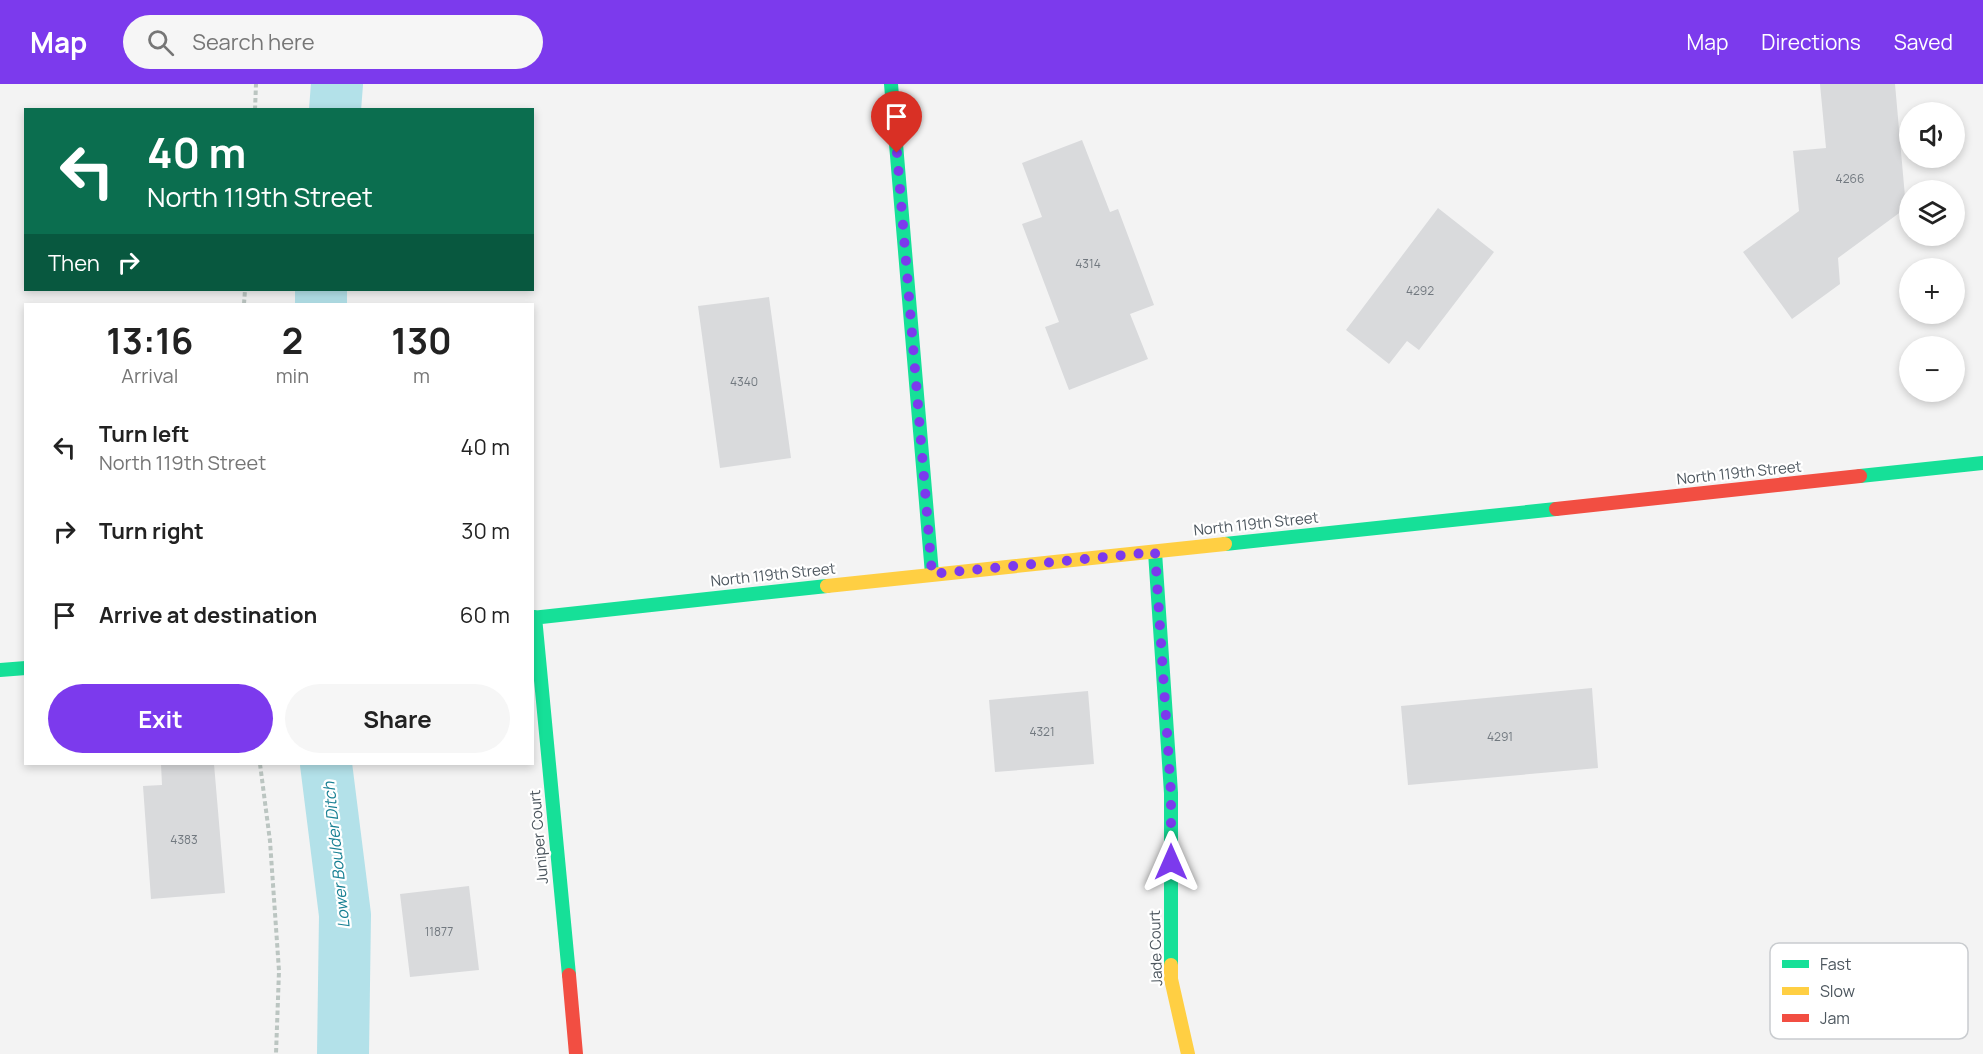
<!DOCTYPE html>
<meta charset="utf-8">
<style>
:root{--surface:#fff;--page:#f6f6f6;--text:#222;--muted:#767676;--accent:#7c3aed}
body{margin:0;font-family:Manrope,sans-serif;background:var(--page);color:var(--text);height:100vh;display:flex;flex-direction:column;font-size:22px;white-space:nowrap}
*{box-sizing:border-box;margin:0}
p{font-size:20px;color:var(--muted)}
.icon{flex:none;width:33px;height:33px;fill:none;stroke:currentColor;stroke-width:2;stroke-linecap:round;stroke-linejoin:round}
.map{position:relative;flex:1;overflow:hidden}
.sheet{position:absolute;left:24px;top:219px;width:510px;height:462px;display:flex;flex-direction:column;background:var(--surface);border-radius:0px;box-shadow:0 3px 9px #0003}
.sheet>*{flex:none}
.banner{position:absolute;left:24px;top:24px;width:510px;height:183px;border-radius:0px;box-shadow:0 3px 9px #0003;background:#0b6e4f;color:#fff;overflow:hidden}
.tools{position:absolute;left:1899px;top:18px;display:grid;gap:12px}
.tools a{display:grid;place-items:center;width:66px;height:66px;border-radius:50%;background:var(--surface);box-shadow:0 3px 9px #0003;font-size:30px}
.pin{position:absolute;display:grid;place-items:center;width:51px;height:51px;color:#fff;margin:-62px -26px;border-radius:50% 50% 50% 0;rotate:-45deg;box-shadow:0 0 6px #0007}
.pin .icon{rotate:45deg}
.me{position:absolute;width:66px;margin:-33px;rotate:0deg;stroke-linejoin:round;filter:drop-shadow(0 0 4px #0008)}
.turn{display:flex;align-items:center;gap:21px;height:126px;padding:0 24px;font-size:27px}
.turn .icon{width:78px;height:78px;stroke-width:2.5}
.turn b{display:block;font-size:42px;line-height:51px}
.then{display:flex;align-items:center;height:57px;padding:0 24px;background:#0003;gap:12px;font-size:22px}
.eta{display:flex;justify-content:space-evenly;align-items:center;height:102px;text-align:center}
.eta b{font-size:36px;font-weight:700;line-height:42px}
.action{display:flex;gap:12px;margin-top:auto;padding:12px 24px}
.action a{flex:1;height:69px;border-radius:36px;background:var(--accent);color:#fff;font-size:24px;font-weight:700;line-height:69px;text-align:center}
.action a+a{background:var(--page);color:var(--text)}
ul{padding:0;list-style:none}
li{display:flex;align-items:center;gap:18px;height:84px;padding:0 24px}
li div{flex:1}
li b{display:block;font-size:22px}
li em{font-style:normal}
header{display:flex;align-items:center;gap:36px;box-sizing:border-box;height:84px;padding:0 30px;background:var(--accent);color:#fff}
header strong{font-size:28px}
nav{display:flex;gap:33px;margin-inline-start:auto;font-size:21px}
.search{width:420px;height:54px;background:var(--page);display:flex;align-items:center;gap:15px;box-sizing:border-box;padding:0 21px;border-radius:33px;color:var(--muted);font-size:22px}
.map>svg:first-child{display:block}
</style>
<header>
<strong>Map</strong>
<div class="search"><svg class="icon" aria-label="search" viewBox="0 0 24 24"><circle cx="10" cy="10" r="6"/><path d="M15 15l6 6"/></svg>Search here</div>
<nav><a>Map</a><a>Directions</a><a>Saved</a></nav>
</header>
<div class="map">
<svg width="1983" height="970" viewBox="0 0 1983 970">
<rect width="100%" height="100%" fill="#f3f3f3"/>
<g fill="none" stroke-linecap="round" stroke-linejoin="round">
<path stroke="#b3e1e9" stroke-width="52" d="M335,26L337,0
M321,220V206
M326,680L345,831L343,970"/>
</g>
<path fill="#d9dadc" d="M1820,0H1895L1906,124L1838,174L1840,200L1792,235L1743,168L1799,127L1793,67L1826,64Z
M1082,56L1110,128L1118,125L1154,221L1130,230L1148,275L1069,306L1045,243L1059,238L1022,140L1042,133L1022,79Z
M1438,124L1494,168L1419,266L1407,257L1389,280L1346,246Z
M769,213L791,374L720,384L698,222Z
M1592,604L1598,684L1408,701L1401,622Z
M1088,607L1094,680L995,688L989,616Z
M161,680H214L225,809L151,815L143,702L162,701Z
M469,802L479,886L410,893L400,810Z"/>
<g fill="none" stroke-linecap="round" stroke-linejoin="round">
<path stroke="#bbc5c1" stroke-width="4" stroke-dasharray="4.5 3" stroke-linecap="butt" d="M255,26L256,0
M244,220L245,206
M260,680L270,757L279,887L276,970"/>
<path stroke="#16e098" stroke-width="14" d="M891,0L932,490
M1860,392L1983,379
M1225,460L1556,425
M1155,468L1171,709V881
M535,533L569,891
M532,534L827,502
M0,586L26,584"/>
<path stroke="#ffcf43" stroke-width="14" d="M827,502L1225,460
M1171,881V895L1188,970"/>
<path stroke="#f24e42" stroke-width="14" d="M1556,425L1860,392
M569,891L576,970"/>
</g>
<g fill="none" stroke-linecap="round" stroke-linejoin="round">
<path stroke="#7c3aed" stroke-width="10" stroke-dasharray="0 18" d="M897,69L932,490L1155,468L1171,709V778"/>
</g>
<g text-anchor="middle" stroke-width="4.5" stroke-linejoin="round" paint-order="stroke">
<g font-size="12" fill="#71787f">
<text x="1850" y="99">4266</text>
<text x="1088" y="184">4314</text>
<text x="1420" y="211">4292</text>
<text x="744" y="302">4340</text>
<text x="1042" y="652">4321</text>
<text x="1500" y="657">4291</text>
<text x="184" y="760">4383</text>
<text x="439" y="852">11877</text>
</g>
<g font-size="15" fill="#4c565e" stroke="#fff">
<text transform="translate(1739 389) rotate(-6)" y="5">North 119th Street</text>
<text transform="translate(1256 440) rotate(-6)" y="5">North 119th Street</text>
<text transform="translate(773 491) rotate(-6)" y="5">North 119th Street</text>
<text transform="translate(539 753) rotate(-95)" y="5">Juniper Court</text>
<text transform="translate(1156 864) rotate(-92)" y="5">Jade Court</text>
</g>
<g font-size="16" font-style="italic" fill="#198194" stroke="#fff">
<text transform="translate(336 771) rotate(-96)" y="6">Lower Boulder Ditch</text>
</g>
</g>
<rect x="1770" y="859" width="198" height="96" rx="9" fill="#fff" stroke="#c9cccf" stroke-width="1.5"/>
<rect x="1782" y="876" width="27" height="8" fill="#16e098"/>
<rect x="1782" y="903" width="27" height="8" fill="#ffcf43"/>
<rect x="1782" y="930" width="27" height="8" fill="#f24e42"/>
<g font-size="16" fill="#4c565e">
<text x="1820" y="886">Fast</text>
<text x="1820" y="913">Slow</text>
<text x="1820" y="940">Jam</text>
</g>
</svg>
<div class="tools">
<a><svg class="icon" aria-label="sound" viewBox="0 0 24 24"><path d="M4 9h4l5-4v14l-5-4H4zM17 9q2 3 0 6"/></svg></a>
<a><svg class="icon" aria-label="layers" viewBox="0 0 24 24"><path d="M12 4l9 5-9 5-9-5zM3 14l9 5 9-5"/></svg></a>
<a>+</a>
<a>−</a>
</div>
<div class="pin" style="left:897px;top:69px;background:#d93025"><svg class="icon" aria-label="arrive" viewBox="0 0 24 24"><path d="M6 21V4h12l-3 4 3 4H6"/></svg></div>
<svg class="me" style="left:1171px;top:778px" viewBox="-20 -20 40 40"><path d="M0-17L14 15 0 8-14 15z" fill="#7c3aed" stroke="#fff" stroke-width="4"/></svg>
<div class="banner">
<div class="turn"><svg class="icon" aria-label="left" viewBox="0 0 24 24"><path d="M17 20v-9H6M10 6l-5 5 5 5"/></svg><div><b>40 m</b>North 119th Street</div></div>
<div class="then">Then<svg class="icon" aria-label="right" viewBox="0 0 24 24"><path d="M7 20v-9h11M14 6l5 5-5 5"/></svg></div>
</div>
<section class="sheet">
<div class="eta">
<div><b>13:16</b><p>Arrival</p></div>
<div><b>2</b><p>min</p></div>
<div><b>130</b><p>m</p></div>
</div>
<ul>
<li><svg class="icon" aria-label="left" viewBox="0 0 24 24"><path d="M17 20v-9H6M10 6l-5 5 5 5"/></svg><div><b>Turn left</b><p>North 119th Street</p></div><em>40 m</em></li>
<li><svg class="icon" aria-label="right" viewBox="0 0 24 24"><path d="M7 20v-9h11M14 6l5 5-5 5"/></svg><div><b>Turn right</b></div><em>30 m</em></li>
<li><svg class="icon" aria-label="arrive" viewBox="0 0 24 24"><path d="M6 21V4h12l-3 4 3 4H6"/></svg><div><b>Arrive at destination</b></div><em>60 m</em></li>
</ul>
<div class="action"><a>Exit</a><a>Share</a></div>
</section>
</div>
